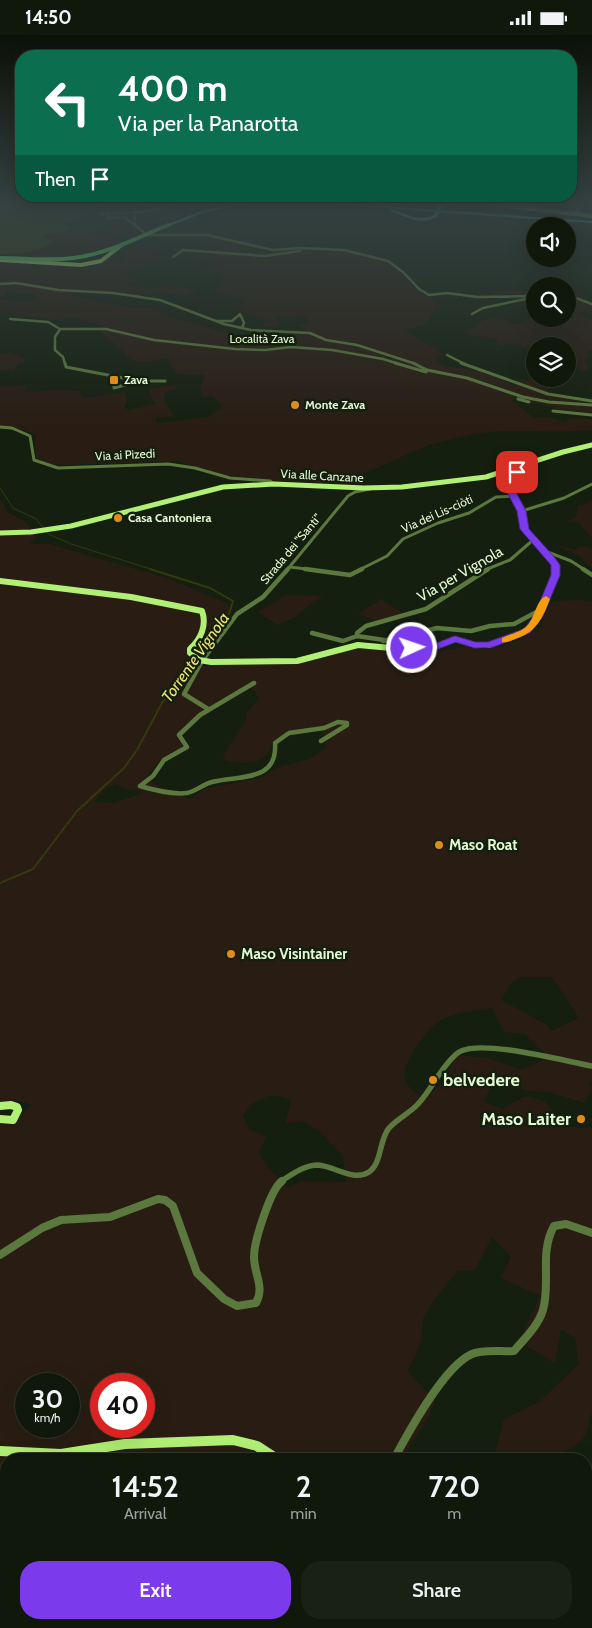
<!DOCTYPE html>
<meta charset="utf-8">
<style>
:root{--surface:#10170b;--page:#192014;--text:#f1f3f6;--muted:#9c9f9d;--line:#30362c;--accent:#7c3aed}
body{margin:0;font-family:Cabin,sans-serif;background:var(--page);color:var(--text);height:100vh;display:flex;flex-direction:column;font-size:19px;white-space:nowrap}
*{box-sizing:border-box;margin:0}
p{font-size:16px;color:var(--muted)}
.icon{flex:none;width:28px;height:28px;fill:none;stroke:currentColor;stroke-width:2;stroke-linecap:round;stroke-linejoin:round}
.map{position:relative;flex:1;overflow:hidden}
.side{position:absolute;left:0px;top:1418px;width:592px;height:176px;display:flex;flex-direction:column;background:var(--surface);border-radius:20px 20px 0 0;box-shadow:0 5px 20px #0002,0 0 0 1px var(--line)}
.side>*{flex:none}
.top-card{position:absolute;left:15px;top:15px;width:562px;height:152px;border-radius:20px;box-shadow:0 5px 20px #0002,0 0 0 1px var(--line);background:#0b6e4f;color:#fff;overflow:hidden}
.fabs{position:absolute;left:526px;top:182px;display:grid;gap:10px}
.fabs a{display:grid;place-items:center;width:50px;height:50px;border-radius:50%;background:var(--surface);box-shadow:0 5px 20px #0002,0 0 0 1px var(--line);font-size:25px}
.speed{position:absolute;left:15px;top:1338px;display:flex;gap:10px;font-size:25px;font-weight:700;text-align:center}
.speed>*{display:grid;place-content:center;width:65px;height:65px;border-radius:50%;background:var(--surface);box-shadow:0 5px 20px #0002,0 0 0 1px var(--line);line-height:1}
.speed small{font-size:12px;font-weight:400}
.speed .limit{border:8px solid #d22;background:#fff;color:#111}
.pin{position:absolute;display:grid;place-items:center;width:42px;height:42px;color:#fff;margin:-21px;border-radius:10px;box-shadow:0 2px 8px #0006}
.me{position:absolute;width:55px;margin:-28px;rotate:87deg;stroke-linejoin:round;filter:drop-shadow(0 0 4px #0008)}
.turn{display:flex;align-items:center;gap:18px;height:105px;padding:0 20px;font-size:22px}
.turn .icon{width:65px;height:65px;stroke-width:2.5}
.turn b{display:block;font-size:35px;line-height:42px}
.then{display:flex;align-items:center;height:48px;padding:0 20px;background:#0003;gap:10px;font-size:19px}
.eta{display:flex;justify-content:space-evenly;align-items:center;height:85px;text-align:center}
.eta b{font-size:30px;font-weight:600;line-height:35px}
.button{display:flex;gap:10px;margin-top:auto;padding:10px 20px}
.button a{flex:1;height:58px;border-radius:20px;background:var(--accent);color:#fff;font-size:20px;font-weight:600;line-height:58px;text-align:center}
.button a+a{background:var(--page);color:var(--text)}
.status{display:flex;justify-content:space-between;align-items:center;height:35px;padding:0 25px;background:var(--surface);direction:ltr}
.status svg{height:14px;fill:currentColor}
.map>svg:first-child{display:block}
</style>
<div class="status"><b>14:50</b><svg viewBox="0 0 49 12"><path d="M0 12V9h3v3zM5 12V6h3v6zM10 12V3h3v9zM15 12V0h3v12zM26 1h20v11H26zM47 4h2v5h-2z"/></svg></div>
<div class="map">
<svg width="592" height="1593" viewBox="0 0 592 1593">
<rect width="100%" height="100%" fill="#151f0f"/>
<path fill="#291d13" fill-rule="evenodd" d="M106,189L92,199L129,198L110,206L117,209C72,225 47,223 0,220C21,213 33,223 55,206L42,202L46,199L66,196L69,191Z
M182,201L218,203L246,210L235,215C255,221 276,216 296,214C319,212 368,216 388,226C399,233 407,244 416,253C424,259 431,262 437,269C424,292 430,288 405,295L444,319L436,325L444,331L479,336L513,350L518,346L540,344L537,347L546,349L548,357L580,364L578,370L592,371V378L558,374L529,366V362L516,363L512,366L534,383L547,382L566,387L570,383L592,384V395C551,399 510,392 469,400C451,404 431,409 414,416C396,424 380,433 361,439L362,450H342L338,444L327,449L263,445L222,439L177,426L68,430L50,429L36,423V401L27,396L0,392V352L27,350L25,357L64,355L79,356L85,363L124,357L127,366L124,372L128,375L156,369L150,361V354L175,350L178,353L165,358L164,365L174,381L155,383L157,388L209,382L223,371L213,361L202,362L200,351L205,340L177,339C172,335 172,328 166,323C118,335 133,316 102,300L99,294L104,291L70,282L56,285L19,280L14,276L0,279V265L31,267L37,260L6,257V261L0,263V227L14,226L78,233L107,225L119,226L126,222L124,216C140,212 155,206 170,216L150,218L165,225L124,238L140,245L128,251L157,252L173,249L198,255L185,262L163,257L139,261L79,256L72,261L93,264L95,267L107,268L132,273H152L171,282L240,302L239,308L262,306L261,300L283,302L294,296H307L299,289L310,288L305,281L279,282L275,285L281,287L276,292H262L265,285L237,274L246,266L215,256L220,248L218,246L224,240L194,231L217,234L218,228L194,222L206,217L211,220L216,217L212,212L203,208L205,206L180,204Z
M531,251H535V271C525,269 518,265 508,265L531,262L511,259L493,260L492,257L509,255L530,256Z
M568,256L582,261L592,268V278L578,276L579,279L592,285V315L587,317L592,321L584,325L588,329V335L580,336L573,329L568,330V311H556V310L549,307L526,312L509,308L504,311L498,310L496,304C484,299 474,304 463,297C490,286 484,274 514,290L524,287L525,285L535,281V284H543L540,287L556,292L566,290L556,284H568Z
M9,317L28,325L19,328L14,336L0,335V319Z
M0,464L8,477L24,486L34,496L0,497Z
M592,465V503L578,487L570,488L567,486L576,482L578,471H583Z
M35,497L37,501L29,509H49L167,543L224,567L232,574L194,631L318,624L343,616L360,614L424,616L454,614L465,611L481,614L498,612L520,605L541,591L546,575L554,566L580,565L592,567V1047H588L592,1053L584,1068L549,1057L529,1056L508,1051L491,1052L483,1067L503,1074L525,1061L545,1066C561,1086 564,1096 592,1092V1376L586,1400L576,1410L554,1424H494L503,1385L539,1367L579,1329L575,1303L561,1294L555,1328L523,1309L525,1292L541,1261L501,1243L511,1222L492,1202L475,1235L457,1236C447,1250 429,1270 423,1284C421,1289 423,1294 422,1300C420,1313 414,1324 407,1336L435,1365L429,1381L402,1424H6V1588H586V1499L592,1501V1593H0V1085L14,1086L32,1070C21,1065 10,1064 0,1069V499ZM250,651L259,663L246,679V685L223,721L225,725C244,730 267,731 272,707C292,695 299,692 323,697L327,712L310,724L279,732L261,743L203,754L191,764L154,749L148,740L158,727L182,713L181,697ZM117,749L125,754L139,755L141,759L113,768L93,767L108,752ZM519,942H552L579,983L551,996L547,990L501,965L512,947ZM492,973L504,997L525,999L549,1022L522,1035L488,1023L457,1020L440,1050L423,1063C415,1057 408,1054 405,1044C400,1029 429,990 443,984C457,977 476,976 492,973ZM268,1061H280L291,1065L285,1089L303,1086L319,1096L343,1121L346,1147L300,1146L289,1153L268,1133L259,1118L266,1101L250,1095L243,1081L250,1070ZM26,1349H69V1391H26ZM101,1349H144V1391H101Z
M556,510L577,515L580,510L592,513V533L579,521Z
M286,560L324,561L314,566L295,582L277,590L258,577Z
M381,564L402,578L376,586L358,579Z"/>
<path fill="#34390e" d="M0,169H100L104,171L103,174C94,174 74,184 65,188V191H69L66,196L46,199L42,202L44,203L55,206C38,219 21,218 0,219Z"/>
<g fill="none" stroke-linecap="round" stroke-linejoin="round">
<path stroke="#34390e" stroke-width="1" d="M94,176L105,178
M0,453L13,473L36,484L48,499L71,509L154,535"/>
<path stroke="#34390e" stroke-width="2" d="M150,534L210,553L233,566L229,579L197,620
M0,848L33,834L77,776L124,733L137,715L163,666L175,656L194,624"/>
<path stroke="#5b793f" stroke-width="2.5" d="M143,169L157,173
M573,169L578,174V177
M108,178V183L124,182L146,199
M99,179L139,177
M134,189L136,178L156,175L174,169
M143,200H207L273,215L301,213L344,215L388,226L403,237L419,254L429,260L447,258L477,262L535,261
M173,222L183,215L265,221L300,216
M0,249L16,248L58,255L113,258L160,265L224,289L251,295L310,298L326,305L357,310L416,329
M568,260L592,269
M472,279L483,273L530,263
M10,284L48,287L60,294
M218,286H232L240,279L244,288L242,293
M447,320L465,329
M65,329L63,322L55,315V302L60,294H106L154,305L235,314L265,315L291,312L332,315L383,324L399,329"/>
<path stroke="#5b793f" stroke-width="3" d="M65,328L66,332L139,346
M395,328L426,337
M413,328L427,335L467,343L523,362L549,367L592,370
M461,328L548,359L592,366
M119,342L114,347V353L139,346H165
M518,364L529,367
M553,376L592,380
M0,392L12,393L30,401L34,425L58,433L168,429L195,433L230,443L270,446L274,449
M522,476L564,463L592,449
M545,516L571,526L585,535
M290,532L314,535
M287,535L348,461L355,457L370,454
M359,535L387,521L403,504L438,488L469,478L496,462L513,461
M485,535L510,525L533,505"/>
<path stroke="#5b793f" stroke-width="4.5" d="M305,534L350,540L362,534
M583,534L592,540
M312,598L343,606L357,601V598L366,591L426,574L488,534
M357,601L418,610
M383,606L437,593L471,596L490,591L514,589L542,574
M208,674L184,659L202,626L237,579L263,562L288,534
M140,751C154,755 172,760 187,758C195,757 203,749 212,747C238,740 278,748 275,708L289,698L324,693L338,687L347,688V690L321,706
M140,751L153,741L164,725L187,712L179,700L200,680L254,648"/>
<path stroke="#5b793f" stroke-width="5.5" d="M280,1147C291,1140 304,1130 318,1130C334,1131 354,1147 369,1137C382,1128 379,1105 389,1093C398,1083 410,1078 418,1069C429,1057 437,1041 447,1029C451,1024 456,1018 461,1016C485,1005 564,1026 592,1031"/>
<path stroke="#5b793f" stroke-width="8" d="M0,1220L42,1193L61,1185L110,1182L158,1164L165,1165L173,1171L197,1238L224,1264L237,1271L256,1268C265,1252 254,1239 254,1222C254,1207 270,1155 282,1146
M394,1424C408,1398 444,1331 472,1319C484,1314 501,1317 514,1316C525,1303 538,1291 543,1275C551,1247 539,1218 554,1191L566,1189L592,1198"/>
<path stroke="#b1f074" stroke-width="4" d="M437,169H447
M490,169L592,181
M0,225L81,230L101,226L123,209"/>
<path stroke="#b1f074" stroke-width="5" d="M513,434L517,438L511,457L522,476L523,491L527,498L552,524L556,535
M0,498L31,497L71,491L223,452L274,449L364,453L402,452L486,442L563,417L592,410"/>
<path stroke="#b1f074" stroke-width="6" d="M0,546L131,562L202,576C207,590 201,604 190,614V618L199,625L211,627L297,626L358,610L391,613L435,612L455,604L475,610H489L524,597L531,592L542,574L556,539L555,534"/>
<path stroke="#b1f074" stroke-width="8" d="M0,1071L11,1070L17,1072L18,1075L13,1085L0,1084"/>
<path stroke="#b1f074" stroke-width="10" d="M0,1416L61,1419L125,1409L233,1405L257,1411L277,1424
M238,1424H252
M0,1499L6,1495"/>
<path stroke="#65ee74" stroke-width="4" d="M0,223C24,223 49,226 73,223C107,219 137,203 168,190"/>
<path fill="#5beded" fill-rule="evenodd" d="M235,169H242L206,177L169,191L166,190L204,175Z
M339,169H356L592,186V188L391,174C408,179 417,187 435,180L437,181C422,192 405,181 390,176L391,174Z
M434,169H438L440,171L444,169L446,170L439,174Z"/>
<path stroke="#e08c19" stroke-width="1" stroke-dasharray="4 3" stroke-linecap="butt" d="M516,169L592,179"/>
<path stroke="#5beded" stroke-width="4.5" d="M435,181L439,173"/>
</g>
<linearGradient id="sky" x2="0" y2="1"><stop stop-color="#0c1108"/><stop offset="0.43" stop-color="#354242"/><stop offset="1" stop-color="#354242" stop-opacity="0"/></linearGradient>
<rect width="592" height="392" fill="url(#sky)"/>
<path fill="#7c3aed" stroke="#51269a" d="M517,435L521,437L516,457L526,476L529,494L555,523L560,530V540L543,581L530,598L493,612L475,613L456,607L435,615H408V611L434,609L455,601L475,607H488L524,594L534,581L551,540V530L520,494L517,476L507,457L513,437Z"/>
<path fill="#f59e0b" d="M546,561L550,564C543,582 537,596 518,603C512,605 508,608 502,607V603C511,599 521,597 527,591C535,583 536,565 546,561Z"/>
<g fill="#e08c19" stroke="#151f0f" stroke-width="2">
<rect x="109" y="340" width="10" height="10" rx="2.5"/>
<circle cx="295" cy="370" r="5"/>
<circle cx="118" cy="483" r="5"/>
<circle cx="439" cy="810" r="5"/>
<circle cx="231" cy="919" r="5"/>
<circle cx="433" cy="1045" r="5"/>
<circle cx="581" cy="1084" r="5"/>
</g>
<g text-anchor="middle" stroke-width="5" stroke-linejoin="round" paint-order="stroke">
<g font-size="12" fill="#e3fad2" stroke="#151f0f">
<text x="262" y="308">Località Zava</text>
<text transform="translate(125 420) rotate(-3)" y="4">Via ai Pizedi</text>
<text transform="translate(322 441) rotate(3)" y="4">Via alle Canzane</text>
<text transform="translate(437 479) rotate(-24)" y="4">Via dei Lis-ciòti</text>
<text transform="translate(291 514) rotate(-50)" y="4">Strada dei "Santi"</text>
</g>
<g font-size="12" font-weight="bold" fill="#e3fad2" stroke="#151f0f" text-anchor="start">
<text x="124" y="349">Zava</text>
<text x="305" y="374">Monte Zava</text>
<text x="128" y="487">Casa Cantoniera</text>
</g>
<g font-size="15" fill="#e3fad2" stroke="#151f0f">
<text transform="translate(460 539) rotate(-30)" y="5">Via per Vignola</text>
</g>
<g font-size="15" font-weight="bold" fill="#e3fad2" stroke="#151f0f" text-anchor="start">
<text x="449" y="815">Maso Roat</text>
<text x="241" y="924">Maso Visintainer</text>
</g>
<g font-size="16" font-style="italic" fill="#efe76c" stroke="#151f0f">
<text transform="translate(195 622) rotate(-55)" y="6">Torrente Vignola</text>
</g>
<g font-size="18" font-weight="bold" fill="#e3fad2" stroke="#151f0f" text-anchor="start">
<text x="443" y="1051">belvedere</text>
<text x="571" y="1090" text-anchor="end">Maso Laiter</text>
</g>
</g>
</svg>
<div class="fabs">
<a><svg class="icon" aria-label="sound" viewBox="0 0 24 24"><path d="M4 9h4l5-4v14l-5-4H4zM17 9q2 3 0 6"/></svg></a>
<a><svg class="icon" aria-label="search" viewBox="0 0 24 24"><circle cx="10" cy="10" r="6"/><path d="M15 15l6 6"/></svg></a>
<a><svg class="icon" aria-label="layers" viewBox="0 0 24 24"><path d="M12 4l9 5-9 5-9-5zM3 14l9 5 9-5"/></svg></a>
</div>
<div class="speed"><div>30<small>km/h</small></div><div class="limit">40</div></div>
<div class="pin" style="left:517px;top:437px;background:#d93025"><svg class="icon" aria-label="arrive" viewBox="0 0 24 24"><path d="M6 21V4h12l-3 4 3 4H6"/></svg></div>
<svg class="me" style="left:412px;top:613px" viewBox="-20 -20 40 40"><circle r="17" fill="#7c3aed" stroke="#fff" stroke-width="3"/><path d="M0-11L8 9 0 5-8 9z" fill="#fff"/></svg>
<div class="top-card">
<div class="turn"><svg class="icon" aria-label="left" viewBox="0 0 24 24"><path d="M17 20v-9H6M10 6l-5 5 5 5"/></svg><div><b>400 m</b>Via per la Panarotta</div></div>
<div class="then">Then<svg class="icon" aria-label="arrive" viewBox="0 0 24 24"><path d="M6 21V4h12l-3 4 3 4H6"/></svg></div>
</div>
<section class="side">
<div class="eta">
<div><b>14:52</b><p>Arrival</p></div>
<div><b>2</b><p>min</p></div>
<div><b>720</b><p>m</p></div>
</div>
<div class="button"><a>Exit</a><a>Share</a></div>
</section>
</div>
